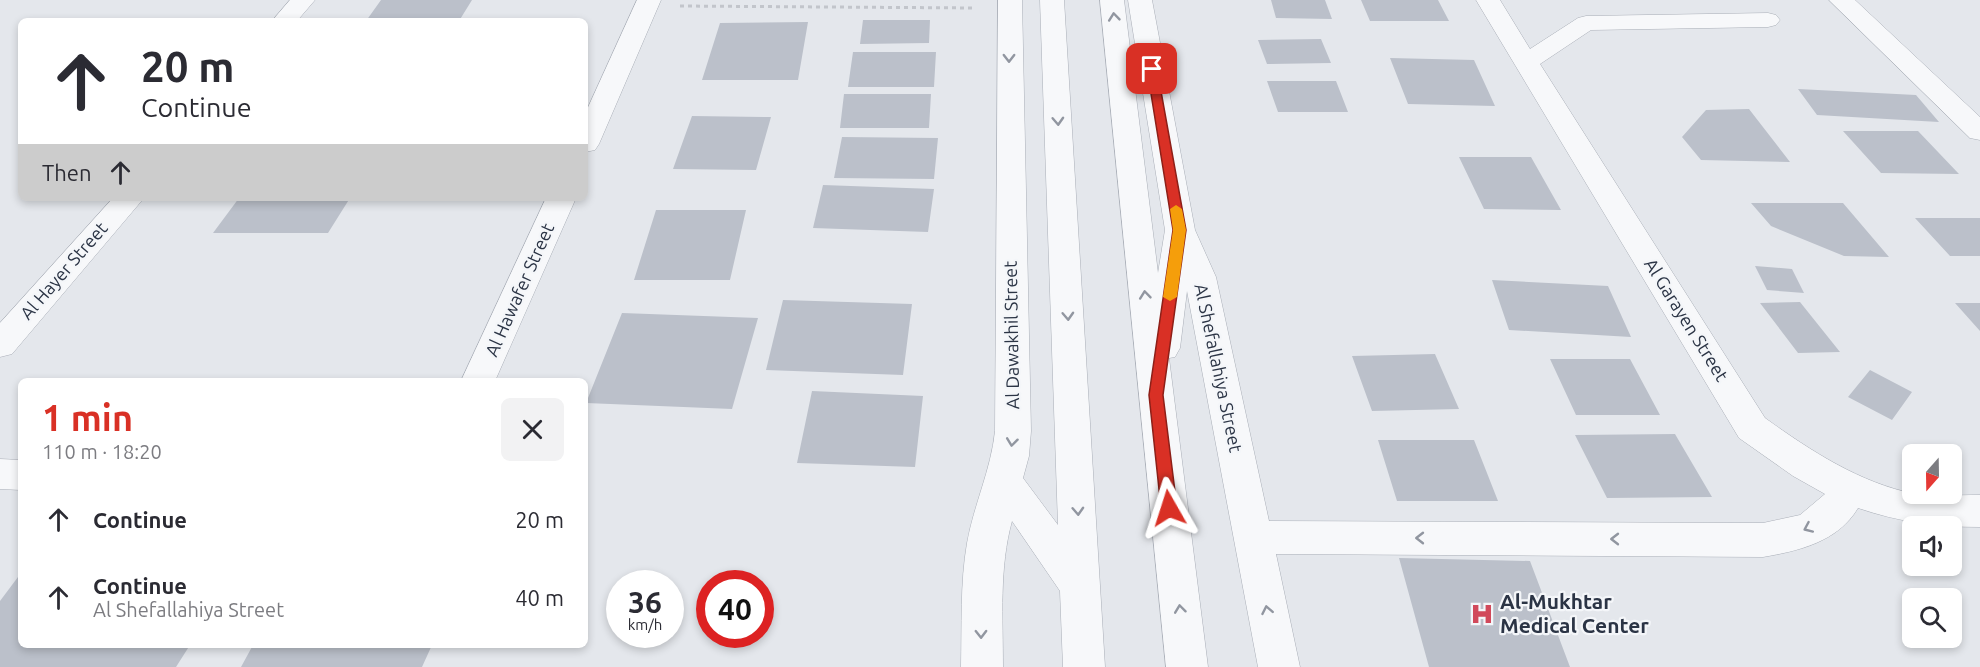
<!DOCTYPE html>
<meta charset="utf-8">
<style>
:root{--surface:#fff;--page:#f2f2f3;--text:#2b2b33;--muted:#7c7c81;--accent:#d93025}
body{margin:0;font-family:Ubuntu,sans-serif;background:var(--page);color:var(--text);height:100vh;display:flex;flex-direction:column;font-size:22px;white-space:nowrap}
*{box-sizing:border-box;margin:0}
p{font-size:20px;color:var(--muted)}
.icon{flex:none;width:33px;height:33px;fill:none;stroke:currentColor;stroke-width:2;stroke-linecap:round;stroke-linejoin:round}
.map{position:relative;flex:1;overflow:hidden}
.side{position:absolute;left:18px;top:378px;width:570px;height:270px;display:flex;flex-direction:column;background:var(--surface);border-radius:9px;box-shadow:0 3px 9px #0003}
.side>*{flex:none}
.hud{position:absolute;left:18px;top:18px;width:570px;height:183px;border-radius:9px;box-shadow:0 3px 9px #0003;background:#fff;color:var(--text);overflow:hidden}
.needle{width:39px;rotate:200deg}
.tools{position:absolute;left:1902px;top:444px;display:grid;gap:12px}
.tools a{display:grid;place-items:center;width:60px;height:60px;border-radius:9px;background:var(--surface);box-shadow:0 3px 9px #0003;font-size:30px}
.speed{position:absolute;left:606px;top:570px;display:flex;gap:12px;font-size:30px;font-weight:700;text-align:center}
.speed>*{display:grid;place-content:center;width:78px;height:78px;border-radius:50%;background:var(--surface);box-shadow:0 3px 9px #0003;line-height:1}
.speed small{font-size:15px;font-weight:400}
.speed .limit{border:9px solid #d22;background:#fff;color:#111}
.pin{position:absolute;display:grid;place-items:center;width:51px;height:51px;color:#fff;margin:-26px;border-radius:12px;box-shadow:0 3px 9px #0006}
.me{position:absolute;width:66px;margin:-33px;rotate:354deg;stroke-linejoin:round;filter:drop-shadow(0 0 4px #0008)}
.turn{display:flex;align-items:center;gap:21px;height:126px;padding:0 24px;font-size:27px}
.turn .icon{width:78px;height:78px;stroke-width:2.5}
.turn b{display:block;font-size:42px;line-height:51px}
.then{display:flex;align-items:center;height:57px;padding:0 24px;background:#0003;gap:12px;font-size:22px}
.round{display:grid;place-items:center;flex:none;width:63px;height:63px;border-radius:9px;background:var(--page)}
.headline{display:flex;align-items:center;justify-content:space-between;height:102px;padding:0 24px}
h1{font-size:36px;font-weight:700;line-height:45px;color:var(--accent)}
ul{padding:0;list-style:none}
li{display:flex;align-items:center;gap:18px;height:78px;padding:0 24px}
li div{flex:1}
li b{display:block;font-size:22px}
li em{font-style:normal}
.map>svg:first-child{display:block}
</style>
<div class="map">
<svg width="1980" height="667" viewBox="0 0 1980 667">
<rect width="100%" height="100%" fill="#e4e7ec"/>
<path fill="#bbc0ca" d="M381,0H472L459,21H366Z
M1271,0H1325L1332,19L1276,18Z
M1361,0H1438L1449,21H1370Z
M863,20H930L929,43L860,44Z
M808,22L798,80H702L720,23Z
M1321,39L1331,63L1267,64L1258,40Z
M853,52H936L934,87H848Z
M1390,58L1474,60L1495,106L1408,104Z
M1267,81H1336L1348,112H1278Z
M1798,89L1916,95L1939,122L1817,115Z
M844,94H931L929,128H840Z
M1749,109L1790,162L1701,160L1682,137L1706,110Z
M692,116L771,117L756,170L673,169Z
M1843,131H1918L1959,174L1881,173Z
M842,137L938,138L934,179L834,178Z
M1459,157H1531L1561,210L1484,209Z
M823,185L934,189L928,232L813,228Z
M239,198H350L328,233H213Z
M1751,203H1843L1889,257L1844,256L1771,226Z
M656,210H746L730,280H634Z
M1915,218H1980V256H1950Z
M1755,266L1792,269L1804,293L1767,290Z
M1492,280L1608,286L1631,337L1509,330Z
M783,300L912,304L903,375L766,370Z
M1800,302L1840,352L1798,353L1760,303Z
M1955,303H1980V331Z
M622,313L758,318L732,409L586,403Z
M1435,354L1459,409L1372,411L1352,356Z
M1550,359H1630L1660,415H1576Z
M1870,370L1912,392L1892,420L1848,397Z
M812,391L923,396L915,467L797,463Z
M1675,434L1712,497L1607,498L1575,435Z
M1378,440H1474L1498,501H1397Z
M1399,558L1530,561L1570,667H1429Z
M21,573V645H190L176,667H0V601Z
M253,645H432L422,667H241Z"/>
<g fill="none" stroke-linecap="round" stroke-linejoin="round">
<g stroke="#a9aeb7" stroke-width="1">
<path id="minor" d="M290,0H315L297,21H272Z
M637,0H661L599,144L595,150L585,152V114Z
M998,0H1022L1031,431L1029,456L1023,478L1058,525L1040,0H1064L1105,667H1063L1060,591L1012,521C999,568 1003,618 1003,667H961C962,626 960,583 967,543C974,504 991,470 995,431Z
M1100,0H1124L1158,273L1165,230L1128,0H1152L1195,230L1216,277L1269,521L1763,523L1800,515L1825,494L1793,476L1739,438L1476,0H1500L1530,49L1578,18L1586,16L1768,13L1776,15L1780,20L1776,25L1768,27L1591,30L1540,64L1765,418C1811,451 1860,483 1915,494C1935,497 1959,495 1980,495V527C1937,527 1899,522 1858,508C1838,542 1798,551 1763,557L1276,554L1300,667H1258L1187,291L1180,348L1175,357L1169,358L1208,667H1166Z
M1829,0H1855L1980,117V140L1970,138Z
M113,198H144L12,354L0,357V323Z
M546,198H576L495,381H461Z
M0,459L21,460V490L0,489Z"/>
</g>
<path stroke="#c2c5cb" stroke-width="3" stroke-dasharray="4 4" stroke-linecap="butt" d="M680,6L976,8"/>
<use href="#minor" fill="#f7f8fa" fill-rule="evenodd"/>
</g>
<defs><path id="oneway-chevron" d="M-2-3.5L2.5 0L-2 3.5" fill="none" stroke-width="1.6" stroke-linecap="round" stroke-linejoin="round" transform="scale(1.5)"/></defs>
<g stroke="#9196a0">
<use href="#oneway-chevron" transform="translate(1114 17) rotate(-96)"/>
<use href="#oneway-chevron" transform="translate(1009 58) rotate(90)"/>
<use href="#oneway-chevron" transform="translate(1058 121) rotate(87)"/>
<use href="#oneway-chevron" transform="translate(1145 295) rotate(-96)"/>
<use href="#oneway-chevron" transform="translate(1068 316) rotate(87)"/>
<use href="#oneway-chevron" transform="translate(1012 442) rotate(97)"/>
<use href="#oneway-chevron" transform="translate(1078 511) rotate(87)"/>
<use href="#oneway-chevron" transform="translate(1808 528) rotate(156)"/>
<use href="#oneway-chevron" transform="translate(1420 538) rotate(-180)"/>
<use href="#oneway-chevron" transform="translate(1615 539) rotate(-180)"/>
<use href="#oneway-chevron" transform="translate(1180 609) rotate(-97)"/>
<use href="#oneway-chevron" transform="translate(1267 610) rotate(-101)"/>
<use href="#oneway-chevron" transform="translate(981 634) rotate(89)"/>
</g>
<path fill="#d93025" stroke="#8d1f18" stroke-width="1.5" d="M1152,66L1157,69L1186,230L1163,395L1177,508L1175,513L1169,515L1163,513L1161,508L1149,395L1173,230L1147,69Z"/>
<path fill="#f59e0b" d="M1176,205L1182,209L1186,230L1177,297L1170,301L1163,297L1173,230L1170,209Z"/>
<defs>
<g id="hospital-bare" transform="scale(1.8)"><path d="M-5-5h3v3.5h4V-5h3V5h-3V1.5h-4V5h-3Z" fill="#d1495b" stroke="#f4f6f9" stroke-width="2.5" paint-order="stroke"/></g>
</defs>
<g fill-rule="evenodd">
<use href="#hospital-bare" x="1482" y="614"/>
</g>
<g text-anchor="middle" stroke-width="4.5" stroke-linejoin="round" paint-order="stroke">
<g font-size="18" fill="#2b3445" stroke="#f4f6f9">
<text transform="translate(64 271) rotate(-49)" y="6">Al Hayer Street</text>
<text transform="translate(520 290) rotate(-66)" y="6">Al Hawafer Street</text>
<text transform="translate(1686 320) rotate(58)" y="6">Al Garayen Street</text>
<text transform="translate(1012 335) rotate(-91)" y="6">Al Dawakhil Street</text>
<text transform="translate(1218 368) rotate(78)" y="6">Al Shefallahiya Street</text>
</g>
<g font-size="21" font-weight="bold" fill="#2b3445" stroke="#f4f6f9" text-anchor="start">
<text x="1500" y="609">Al-Mukhtar<tspan x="1500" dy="24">Medical Center</tspan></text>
</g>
</g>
</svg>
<div class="tools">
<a><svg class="needle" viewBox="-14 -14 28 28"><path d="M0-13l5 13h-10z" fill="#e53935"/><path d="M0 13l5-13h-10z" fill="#7c7c81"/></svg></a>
<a><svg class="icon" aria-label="sound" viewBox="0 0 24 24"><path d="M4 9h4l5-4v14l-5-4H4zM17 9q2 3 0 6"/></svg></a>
<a><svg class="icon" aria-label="search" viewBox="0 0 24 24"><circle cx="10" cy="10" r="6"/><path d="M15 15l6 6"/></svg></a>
</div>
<div class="speed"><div>36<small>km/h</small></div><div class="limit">40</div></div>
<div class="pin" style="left:1152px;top:69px;background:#d93025"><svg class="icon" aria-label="arrive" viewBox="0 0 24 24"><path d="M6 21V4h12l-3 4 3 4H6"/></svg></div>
<svg class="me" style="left:1169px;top:508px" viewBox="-20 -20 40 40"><path d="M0-17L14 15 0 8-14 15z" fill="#d93025" stroke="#fff" stroke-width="4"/></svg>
<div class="hud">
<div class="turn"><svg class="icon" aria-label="ahead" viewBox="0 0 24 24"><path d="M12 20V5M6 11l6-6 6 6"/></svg><div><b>20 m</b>Continue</div></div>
<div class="then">Then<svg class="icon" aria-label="ahead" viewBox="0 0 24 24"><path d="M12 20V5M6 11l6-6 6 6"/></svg></div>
</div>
<section class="side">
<div class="headline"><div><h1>1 min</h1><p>110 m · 18:20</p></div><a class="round"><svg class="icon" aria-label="close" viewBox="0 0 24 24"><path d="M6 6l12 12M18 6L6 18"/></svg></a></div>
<ul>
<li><svg class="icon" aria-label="ahead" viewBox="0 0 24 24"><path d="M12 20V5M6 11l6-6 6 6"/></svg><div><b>Continue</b></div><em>20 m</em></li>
<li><svg class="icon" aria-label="ahead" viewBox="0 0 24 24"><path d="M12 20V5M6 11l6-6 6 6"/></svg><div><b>Continue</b><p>Al Shefallahiya Street</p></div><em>40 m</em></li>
</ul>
</section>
</div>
